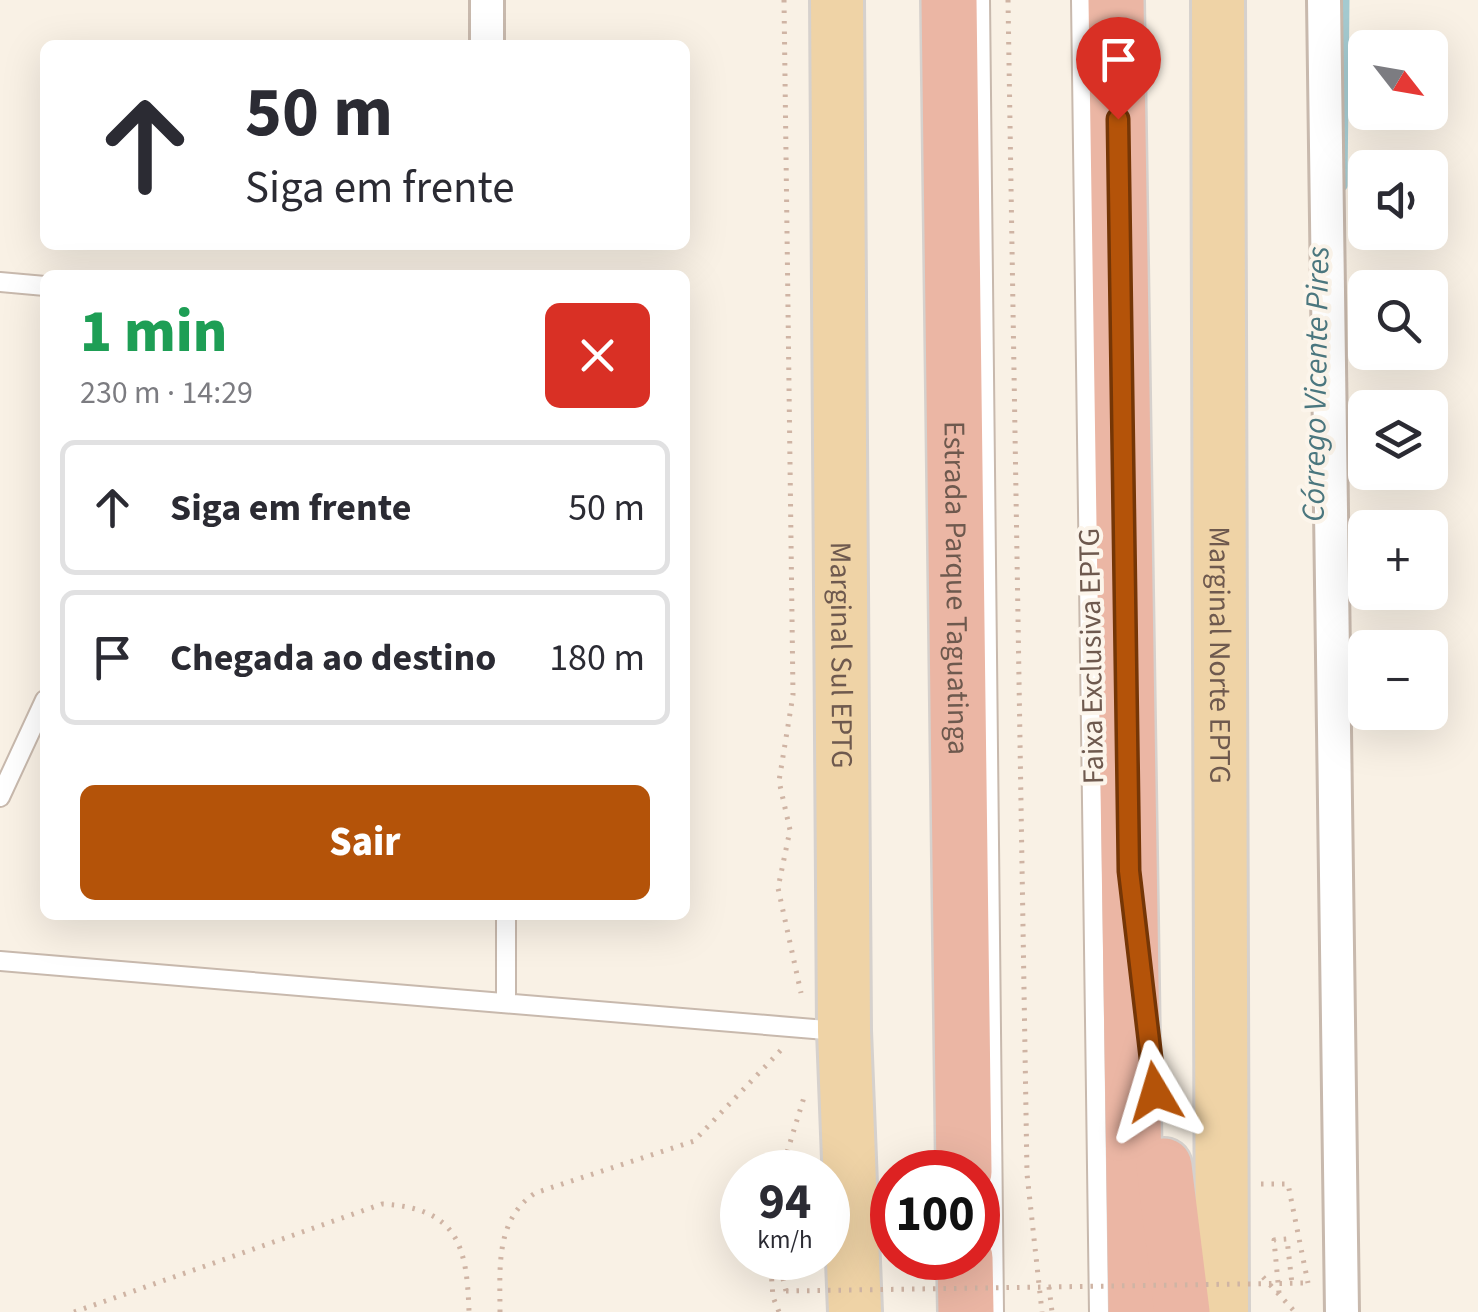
<!DOCTYPE html>
<html lang="pt">
<meta charset="utf-8">
<style>
:root{--surface:#fff;--page:#f2f2f3;--text:#2b2b33;--muted:#7c7c81;--line:#e1e1e2;--accent:#b45309}
body{margin:0;font-family:"Source Sans 3",sans-serif;background:var(--page);color:var(--text);height:100vh;display:flex;flex-direction:column;font-size:38px;white-space:nowrap}
*{box-sizing:border-box;margin:0}
p{font-size:32px;color:var(--muted)}
.icon{flex:none;width:55px;height:55px;fill:none;stroke:currentColor;stroke-width:2;stroke-linecap:round;stroke-linejoin:round}
.map{position:relative;flex:1;overflow:hidden}
.sheet{position:absolute;left:40px;top:270px;width:650px;height:650px;display:flex;flex-direction:column;background:var(--surface);border-radius:15px;box-shadow:0 10px 40px #0002}
.sheet>*{flex:none}
.banner{position:absolute;left:40px;top:40px;width:650px;height:210px;border-radius:15px;box-shadow:0 10px 40px #0002;background:#fff;color:var(--text);overflow:hidden}
.needle{width:65px;rotate:121deg}
.fabs{position:absolute;left:1348px;top:30px;display:grid;gap:20px}
.fabs a{display:grid;place-items:center;width:100px;height:100px;border-radius:15px;background:var(--surface);box-shadow:0 10px 40px #0002;font-size:50px}
.speed{position:absolute;left:720px;top:1150px;display:flex;gap:20px;font-size:50px;font-weight:700;text-align:center}
.speed>*{display:grid;place-content:center;width:130px;height:130px;border-radius:50%;background:var(--surface);box-shadow:0 10px 40px #0002;line-height:1}
.speed small{font-size:25px;font-weight:400}
.speed .limit{border:15px solid #d22;background:#fff;color:#111}
.pin{position:absolute;display:grid;place-items:center;width:85px;height:85px;color:#fff;margin:-102px -42px;border-radius:50% 50% 50% 0;rotate:-45deg;box-shadow:0 0 10px #0007}
.pin .icon{rotate:45deg}
.me{position:absolute;width:110px;margin:-55px;rotate:353deg;stroke-linejoin:round;filter:drop-shadow(0 0 8px #0008)}
.turn{display:flex;align-items:center;gap:35px;height:210px;padding:0 40px;font-size:45px}
.turn .icon{width:130px;height:130px;stroke-width:2.5}
.turn b{display:block;font-size:70px;line-height:85px}
.round{display:grid;place-items:center;flex:none;width:105px;height:105px;border-radius:15px;background:var(--page)}
.overview{display:flex;align-items:center;justify-content:space-between;height:170px;padding:0 40px}
h1{font-size:60px;font-weight:800;line-height:75px;color:#1e9e55}
.action{display:flex;gap:20px;margin-top:auto;padding:20px 40px}
.action a{flex:1;height:115px;border-radius:15px;background:var(--accent);color:#fff;font-size:40px;font-weight:800;line-height:115px;text-align:center}
ul{padding:0;list-style:none}
li{display:flex;align-items:center;gap:30px;height:135px;margin:0 20px 15px;padding:0 20px;border:5px solid var(--line);border-radius:15px}
li div{flex:1}
li b{display:block;font-size:38px}
li em{font-style:normal}
.map>svg:first-child{display:block}
</style>
<div class="map">
<svg width="1478" height="1312" viewBox="0 0 1478 1312">
<rect width="100%" height="100%" fill="#f9f1e5"/>
<g fill="none" stroke-linecap="round" stroke-linejoin="round">
<path stroke="#a4cad0" stroke-width="9" d="M1343,186L1345,0"/>
<g stroke="#c8b9ad" stroke-width="22">
<path id="lane" d="M980,0L994,1312
M1081,0L1099,1312
M0,282L45,286
M0,797L45,700
M506,915V1001
M0,961L838,1031"/>
</g>
<g stroke="#c8b9ad" stroke-width="38">
<path id="street" d="M487,0V45
M1324,0L1342,1312"/>
</g>
<g stroke="#d6d1cd" stroke-width="58">
<g id="primary">
<path id="s1" d="M837,0L844,1031L855,1312"/>
<path id="s2" d="M1218,0L1222,1312"/>
</g>
</g>
<g stroke="#d6d1cd" stroke-width="60">
<g id="highway">
<path id="s3" d="M949,0L964,1172"/>
<path d="M1116,0L1136,1312"/>
<path d="M1164,1166L1182,1312"/>
<path d="M965,1258L966,1312"/>
</g>
</g>
<path stroke="#cfb4a4" stroke-width="5" stroke-dasharray="2.5 8" stroke-linecap="butt" d="M784,0L793,695L779,781L790,830L778,888L801,993
M1008,0L1027,1174L1042,1312
M781,1172L805,1094
M1261,1184H1288L1308,1283
M770,1258L773,1297L779,1312
M778,1258L786,1291
M1263,1277L1295,1312
M1049,1287L1052,1312
M1279,1293L1274,1240L1287,1239L1292,1284
M74,1312L382,1204C458,1208 467,1246 469,1312
M500,1312C500,1268 495,1220 535,1193L694,1141L782,1049"/>
<use href="#lane" stroke="#fff" stroke-width="18"/>
<use href="#street" stroke="#fff" stroke-width="32"/>
<use href="#primary" stroke="#efd3a6" stroke-width="52"/>
<use href="#highway" stroke="#ebb6a4" stroke-width="55"/>
<path stroke="#cfb4a4" stroke-width="5" stroke-dasharray="2.5 8" stroke-linecap="butt" d="M786,1291L1308,1283"/>
</g>
<g fill="none" stroke-linecap="round" stroke-linejoin="round">
<g stroke="#753606" stroke-width="25">
<path id="route" d="M1118,119L1129,871L1155,1092"/>
</g>
<use href="#route" stroke="#b45309" stroke-width="18"/>
</g>
<g text-anchor="middle" stroke-width="8" stroke-linejoin="round" paint-order="stroke">
<g font-size="30" fill="#6e594e" stroke="#fcf5eb">
<text dy="10" stroke="none"><textPath href="#s3" startOffset="588">Estrada Parque Taguatinga</textPath></text>
<text dy="10" stroke="none"><textPath href="#s1" startOffset="655">Marginal Sul EPTG</textPath></text>
<text transform="translate(1091 656) rotate(-91)" y="10">Faixa Exclusiva EPTG</text>
<text dy="10" stroke="none"><textPath href="#s2" startOffset="655">Marginal Norte EPTG</textPath></text>
</g>
<g font-size="32" font-style="italic" fill="#4b777f" stroke="#fcf5eb">
<text transform="translate(1315 384) rotate(-89)" y="11">Córrego Vicente Pires</text>
</g>
</g>
</svg>
<div class="fabs">
<a><svg class="needle" viewBox="-14 -14 28 28"><path d="M0-13l5 13h-10z" fill="#e53935"/><path d="M0 13l5-13h-10z" fill="#7c7c81"/></svg></a>
<a><svg class="icon" aria-label="sound" viewBox="0 0 24 24"><path d="M4 9h4l5-4v14l-5-4H4zM17 9q2 3 0 6"/></svg></a>
<a><svg class="icon" aria-label="search" viewBox="0 0 24 24"><circle cx="10" cy="10" r="6"/><path d="M15 15l6 6"/></svg></a>
<a><svg class="icon" aria-label="layers" viewBox="0 0 24 24"><path d="M12 4l9 5-9 5-9-5zM3 14l9 5 9-5"/></svg></a>
<a>+</a>
<a>−</a>
</div>
<div class="speed"><div>94<small>km/h</small></div><div class="limit">100</div></div>
<div class="pin" style="left:1118px;top:119px;background:#d93025"><svg class="icon" aria-label="arrive" viewBox="0 0 24 24"><path d="M6 21V4h12l-3 4 3 4H6"/></svg></div>
<svg class="me" style="left:1155px;top:1092px" viewBox="-20 -20 40 40"><path d="M0-17L14 15 0 8-14 15z" fill="#b45309" stroke="#fff" stroke-width="4"/></svg>
<div class="banner">
<div class="turn"><svg class="icon" aria-label="ahead" viewBox="0 0 24 24"><path d="M12 20V5M6 11l6-6 6 6"/></svg><div><b>50 m</b>Siga em frente</div></div>
</div>
<section class="sheet">
<div class="overview"><div><h1>1 min</h1><p>230 m · 14:29</p></div><a class="round" style="background:#d93025;color:#fff"><svg class="icon" aria-label="close" viewBox="0 0 24 24"><path d="M6 6l12 12M18 6L6 18"/></svg></a></div>
<ul>
<li><svg class="icon" aria-label="ahead" viewBox="0 0 24 24"><path d="M12 20V5M6 11l6-6 6 6"/></svg><div><b>Siga em frente</b></div><em>50 m</em></li>
<li><svg class="icon" aria-label="arrive" viewBox="0 0 24 24"><path d="M6 21V4h12l-3 4 3 4H6"/></svg><div><b>Chegada ao destino</b></div><em>180 m</em></li>
</ul>
<div class="action"><a>Sair</a></div>
</section>
</div>
